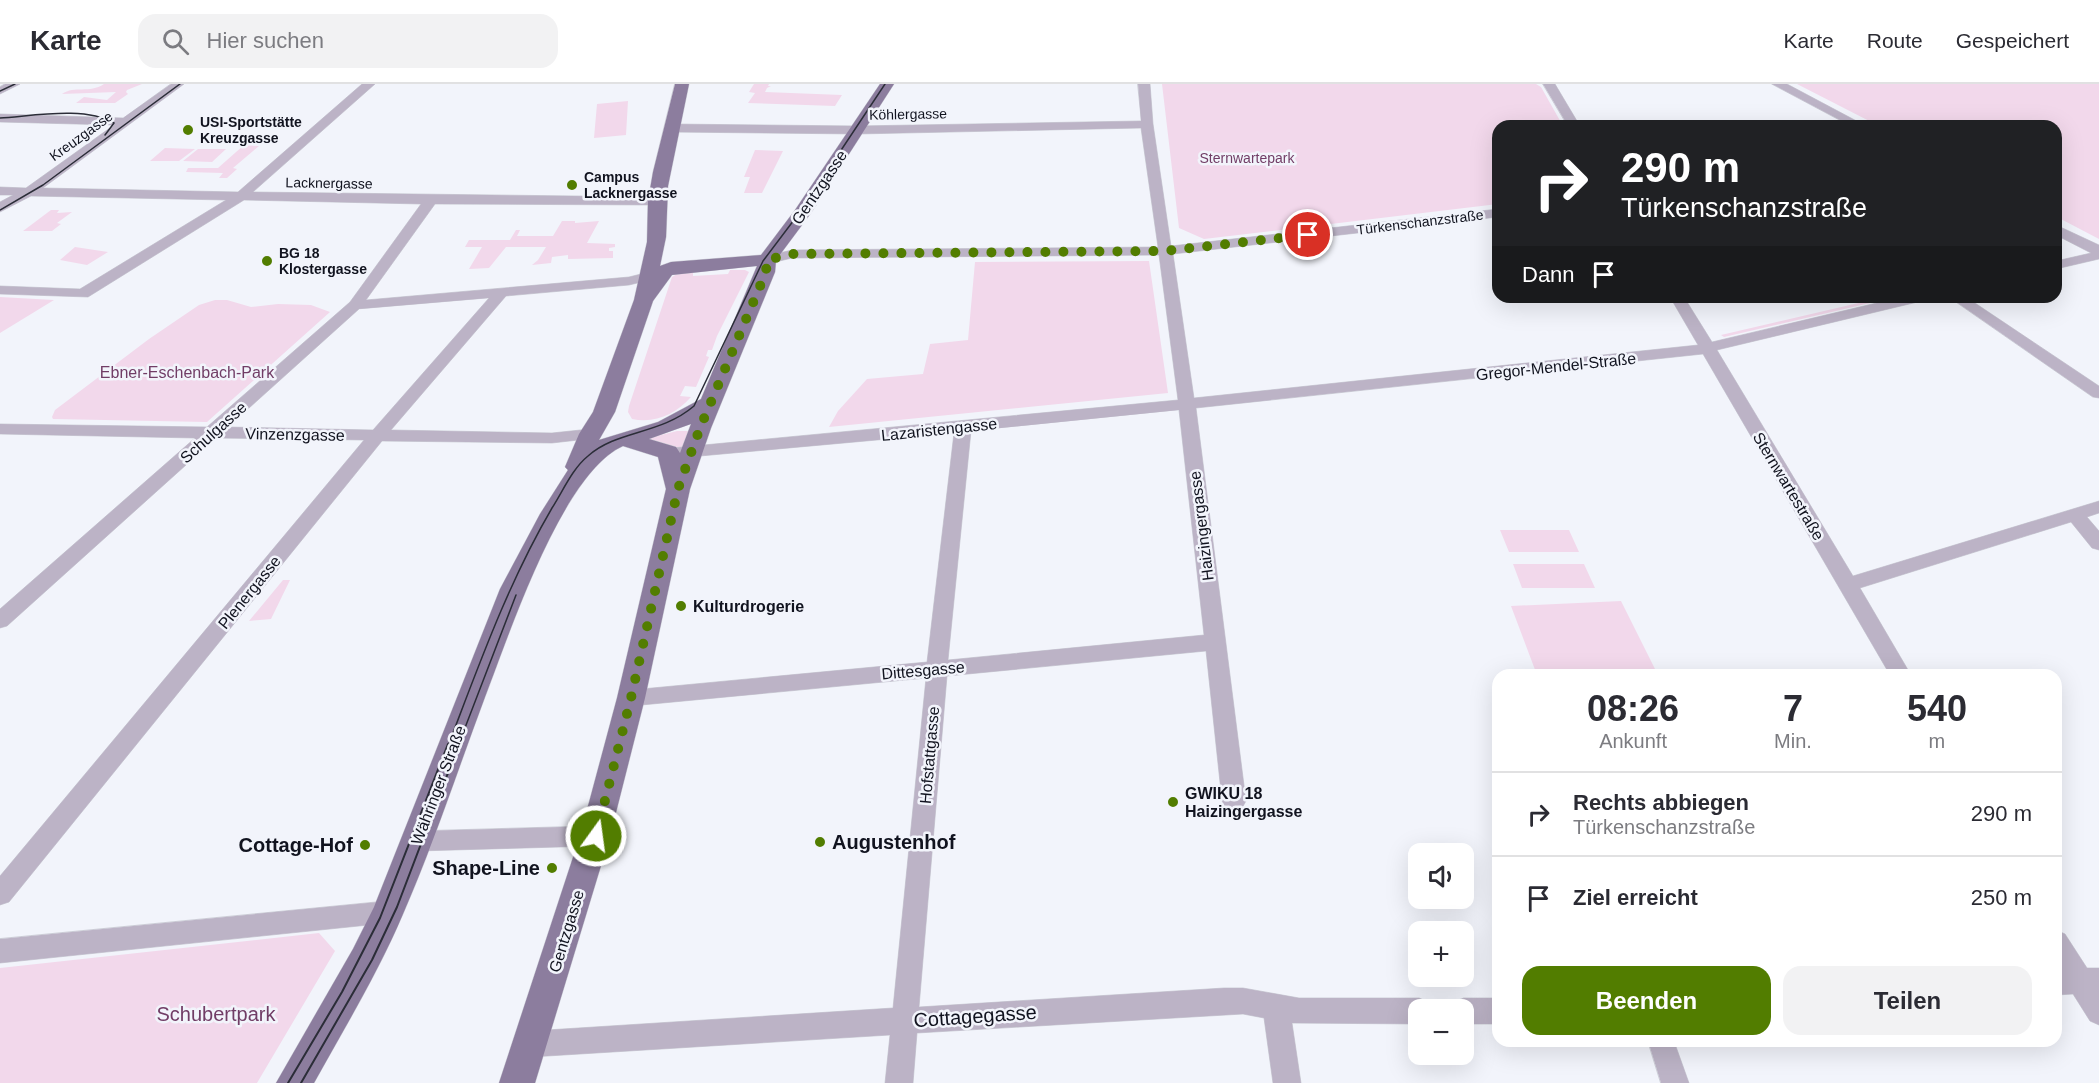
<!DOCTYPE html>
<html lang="de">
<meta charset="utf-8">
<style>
:root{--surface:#fff;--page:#f2f2f3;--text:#2b2b33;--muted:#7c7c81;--line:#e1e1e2;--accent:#527d00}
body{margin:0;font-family:Helvetica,sans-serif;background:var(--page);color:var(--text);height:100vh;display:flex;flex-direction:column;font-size:22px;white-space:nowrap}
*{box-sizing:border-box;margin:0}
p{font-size:20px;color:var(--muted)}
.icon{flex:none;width:33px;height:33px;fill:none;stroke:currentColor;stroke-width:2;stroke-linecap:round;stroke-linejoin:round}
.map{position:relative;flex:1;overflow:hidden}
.sheet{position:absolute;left:1492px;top:585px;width:570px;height:378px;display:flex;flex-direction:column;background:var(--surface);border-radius:18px;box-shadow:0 6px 24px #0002}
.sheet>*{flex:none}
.top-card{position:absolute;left:1492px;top:36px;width:570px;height:183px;border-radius:18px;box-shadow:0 6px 24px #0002;background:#202124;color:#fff;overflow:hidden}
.buttons{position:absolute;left:1408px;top:759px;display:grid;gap:12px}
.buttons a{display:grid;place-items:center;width:66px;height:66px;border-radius:12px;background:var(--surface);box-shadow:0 6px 24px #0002;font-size:30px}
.pin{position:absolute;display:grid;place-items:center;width:51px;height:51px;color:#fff;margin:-26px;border:3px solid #fff;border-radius:50%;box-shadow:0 2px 6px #0007}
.me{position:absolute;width:66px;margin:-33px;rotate:14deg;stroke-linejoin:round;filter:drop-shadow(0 0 4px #0008)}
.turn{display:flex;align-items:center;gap:21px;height:126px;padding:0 30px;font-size:27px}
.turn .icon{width:78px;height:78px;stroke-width:2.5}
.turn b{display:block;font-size:42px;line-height:51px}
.then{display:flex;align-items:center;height:57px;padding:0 30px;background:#0003;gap:12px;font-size:22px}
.eta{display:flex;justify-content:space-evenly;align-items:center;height:102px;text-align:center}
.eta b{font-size:36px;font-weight:600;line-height:42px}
.primary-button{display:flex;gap:12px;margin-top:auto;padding:12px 30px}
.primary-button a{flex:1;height:69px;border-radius:18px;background:var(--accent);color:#fff;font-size:24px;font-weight:600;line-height:69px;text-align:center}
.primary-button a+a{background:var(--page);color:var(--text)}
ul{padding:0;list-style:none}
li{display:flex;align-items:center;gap:18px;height:84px;padding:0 30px;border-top:2px solid var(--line)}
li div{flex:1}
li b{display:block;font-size:22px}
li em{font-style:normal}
header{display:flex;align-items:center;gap:36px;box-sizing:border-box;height:84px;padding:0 30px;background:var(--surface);border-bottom:2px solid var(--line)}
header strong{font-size:28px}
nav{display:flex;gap:33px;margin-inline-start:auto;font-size:21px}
.search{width:420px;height:54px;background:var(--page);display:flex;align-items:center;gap:15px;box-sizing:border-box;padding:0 21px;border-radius:18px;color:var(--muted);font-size:22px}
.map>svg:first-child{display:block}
</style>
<header>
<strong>Karte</strong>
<div class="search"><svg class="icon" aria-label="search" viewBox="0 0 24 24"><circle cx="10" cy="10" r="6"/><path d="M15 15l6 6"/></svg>Hier suchen</div>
<nav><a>Karte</a><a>Route</a><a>Gespeichert</a></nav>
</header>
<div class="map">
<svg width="2099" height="999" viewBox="0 0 2099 999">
<rect width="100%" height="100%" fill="#f2f4fb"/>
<path fill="#f2d8eb" d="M104,0H142L127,6L126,8L128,10L115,19H76L84,13L107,16L116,8L62,10C75,1 89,10 104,0Z
M754,0H769L768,2H771L767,4L765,8L842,11L835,22L748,19L755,9L749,8Z
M1162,0H1536L1541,3L1563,42H1498V120L1204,155L1179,144Z
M1797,0H2099V155L2057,133L2056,42H1879Z
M628,17L626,51L594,54L597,20Z
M244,61L259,62L233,84L237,85L227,94H219L223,89L186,88L188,84H218Z
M165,64L195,65L179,77H150Z
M198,65H226L212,78L183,77Z
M755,66L783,67L762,109H744L750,93H744Z
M51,126H59L57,129L72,128L57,139L61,140L52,147H23Z
M562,137H575V139L599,137L587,159L615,160V163L609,164V167H613V174L568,175V171L552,173L551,179L532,181L538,176L546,163H506L489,184L469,185L482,163H465L469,156H510L516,146H520L517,152H553Z
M75,163L108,168L87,181L60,176Z
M1149,177L1168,309L829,343L838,327L867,295L923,290L930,260L968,256L975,178Z
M730,186H745L749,188L717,252L712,266H708L706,272L709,273L696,303L685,302L680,312L691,313C676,330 655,340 632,335L628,328L629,322L672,193L677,190L693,188V192L728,190Z
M0,213L54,216L0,249Z
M215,216H227L251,223L278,220L311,221L330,228L207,338L53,335L52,333L55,326L149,255L199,221Z
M1867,217L1870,219L1724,253L1721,251Z
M677,347H693L682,364L645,358V355Z
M1500,446H1569L1579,468H1509Z
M1513,480H1584L1595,504H1522Z
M283,496H290L271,535L249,537Z
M1621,517L1658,591H1537L1511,522Z
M319,849L335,867L257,999H0V884Z"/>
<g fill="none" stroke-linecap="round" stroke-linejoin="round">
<g stroke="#ced0d8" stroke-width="1">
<path id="minor" d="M5,0H20L0,10V3Z
M171,0H184L43,104L238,108L362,0H375L253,108L657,113L664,117L657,121L435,120L366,216L629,193L649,188L656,192L654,195L629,201L506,212L391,346L552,349L590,345L596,346L599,350L596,354L552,359L382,357L9,818L0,821V792L364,356L216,354L7,542L0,544V525L195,354L0,350V340L207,343L350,218L421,120L244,116L88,213L0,210V202L80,205L226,116L31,112L0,128V118L13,111H0V103L26,104L114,41L0,38V30L123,34ZM489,214L373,346L228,343L359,225Z
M1138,0H1150L1153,40L1171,162L1498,125V133L1173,170L1194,314L1698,261L1670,213H1684L1712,258L1902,213H1928L1926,216L1717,266L1853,492L2099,417V429L2087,433L2099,447V466L2092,464L2071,438L1860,504L1911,591H1890L1703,270L1196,324L1246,717L1242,724L1234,727L1226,724L1222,717L1206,567L947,592L919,923L1224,904H1243L1299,914H1419L1428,918L1432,926H1419V940L1292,939L1301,999H1273L1264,934L1243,930L917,949L913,999H885L890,951L531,973L521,970L518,960L521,950L531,947L893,924L926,594L631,622L623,620L620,614L623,608L631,606L927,578L954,349L678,374L672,372L669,368L672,364L1178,316L1159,171L792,174L767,180L760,176L762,173L792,166L1158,163L1141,44L857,50L671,48L665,44L671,40L857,42L1141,37ZM1179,326L1204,551L948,576L971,347Z
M1543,0H1555L1580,42H1568Z
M1772,0H1787L1866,42H1851Z
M2056,141L2099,161V175L2056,185V177L2091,169L2056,151Z
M1949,213H1966L2099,302V314L2093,313Z
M595,742L603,745L607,752L603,759L595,762L418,767L410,764L406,757L410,750L418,747Z
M388,817L397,820L400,828L397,836L388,839L0,879V855Z
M2056,846L2065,850L2087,884H2099V941L2090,937L2073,910L2056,911V886H2059L2056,882Z
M1464,914H1498V940H1464V926H1451L1455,918Z
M1648,957H1674L1689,999H1661Z"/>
</g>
<g stroke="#ced0d8" stroke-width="1">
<path id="major" d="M675,0H689L668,102L666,153L660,182L671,178L761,171L795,126L880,0H894L811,129L776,176L775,188L711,344L690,405L645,614L610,752L535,999H499L580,752L617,614L666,405L658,373L623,362C562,389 509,551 485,613C458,685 434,759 403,830C378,889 345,943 314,999H276L353,865L374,823L500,505L540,430L568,386L565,383L579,350L593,328L634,216L647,158L648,117L653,88ZM757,182L701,315L658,338L599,356L615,328L653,217L672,191ZM691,340L680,369L676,363L649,355Z"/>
</g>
<use href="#minor" fill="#bcb3c6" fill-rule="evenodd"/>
<use href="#major" fill="#8c7d9e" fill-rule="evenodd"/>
<path stroke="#2b2d38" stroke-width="1.5" d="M0,7L15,0
M0,34C33,32 85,22 114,39L105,51
M0,126L43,101L180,0
M448,662C479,581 508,499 552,424C563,407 572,385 588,372C617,346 660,351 694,322L763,177L800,128L885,0
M458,662L516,511"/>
<path stroke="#2b2d38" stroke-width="2" d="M288,999L342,908L380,834L448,660
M301,999L372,876L397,823L459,660"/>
</g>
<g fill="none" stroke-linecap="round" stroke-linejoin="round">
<path stroke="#527d00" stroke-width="10" stroke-dasharray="0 18" d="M596,752L631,614L678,405L700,344L766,188L767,176L792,170L1165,167L1308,151"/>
</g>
<g fill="#527d00" stroke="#f2f4fb" stroke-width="2">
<circle cx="188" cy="46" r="6"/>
<circle cx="572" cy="101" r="6"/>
<circle cx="267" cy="177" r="6"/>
<circle cx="681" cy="522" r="6"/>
<circle cx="1173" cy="718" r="6"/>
<circle cx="820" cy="758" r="6"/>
<circle cx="365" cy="761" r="6"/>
<circle cx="552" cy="784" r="6"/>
</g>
<g text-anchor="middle" stroke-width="5" stroke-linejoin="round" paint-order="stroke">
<g font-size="14" fill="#11131f" stroke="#f2f4fb">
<text transform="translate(908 30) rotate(-1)" y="5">Köhlergasse</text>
<text transform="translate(81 52) rotate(-36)" y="5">Kreuzgasse</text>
<text transform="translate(329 99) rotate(1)" y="5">Lacknergasse</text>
<text transform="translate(1420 138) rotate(-7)" y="5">Türkenschanzstraße</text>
</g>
<g font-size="14" font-weight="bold" fill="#11131f" stroke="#f2f4fb" text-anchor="start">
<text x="200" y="43">USI-Sportstätte<tspan x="200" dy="16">Kreuzgasse</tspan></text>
<text x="584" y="98">Campus<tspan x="584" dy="16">Lacknergasse</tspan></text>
<text x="279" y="174">BG 18<tspan x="279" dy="16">Klostergasse</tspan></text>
</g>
<g font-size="14" fill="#713d66" stroke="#f2f4fb">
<text x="1247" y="79">Sternwartepark</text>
</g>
<g font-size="16" fill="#11131f" stroke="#f2f4fb">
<text transform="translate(819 103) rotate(-56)" y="6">Gentzgasse</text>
<text transform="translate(1556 282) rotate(-6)" y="6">Gregor-Mendel-Straße</text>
<text transform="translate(939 345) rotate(-6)" y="6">Lazaristengasse</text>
<text transform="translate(213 348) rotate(-42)" y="6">Schulgasse</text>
<text transform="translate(295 350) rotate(1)" y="6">Vinzenzgasse</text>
<text transform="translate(1789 402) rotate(59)" y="6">Sternwartestraße</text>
<text transform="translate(1201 442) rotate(-97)" y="6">Haizingergasse</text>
<text transform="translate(249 508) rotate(-51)" y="6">Plenergasse</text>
<text transform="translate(923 586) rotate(-5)" y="6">Dittesgasse</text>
<text transform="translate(929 671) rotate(-85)" y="6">Hofstattgasse</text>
<text transform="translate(438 701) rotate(-69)" y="6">Währinger Straße</text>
<text transform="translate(566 847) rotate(-73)" y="6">Gentzgasse</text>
</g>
<g font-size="16" fill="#713d66" stroke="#f2f4fb">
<text x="187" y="294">Ebner-Eschenbach-Park</text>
</g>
<g font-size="16" font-weight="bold" fill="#11131f" stroke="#f2f4fb" text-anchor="start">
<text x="693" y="528">Kulturdrogerie</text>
<text x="1185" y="715">GWIKU 18<tspan x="1185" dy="18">Haizingergasse</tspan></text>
</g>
<g font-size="20" font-weight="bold" fill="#11131f" stroke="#f2f4fb" text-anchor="end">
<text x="832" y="765" text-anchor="start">Augustenhof</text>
<text x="353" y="768">Cottage-Hof</text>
<text x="540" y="791">Shape-Line</text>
</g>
<g font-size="20" fill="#713d66" stroke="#f2f4fb">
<text x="216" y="937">Schubertpark</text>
</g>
<g font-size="20" fill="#11131f" stroke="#f2f4fb">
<text transform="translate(975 932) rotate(-4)" y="7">Cottagegasse</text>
</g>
</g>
</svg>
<div class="buttons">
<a><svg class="icon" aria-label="sound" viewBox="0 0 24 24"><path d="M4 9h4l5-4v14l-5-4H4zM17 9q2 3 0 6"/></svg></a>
<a>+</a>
<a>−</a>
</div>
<div class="pin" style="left:1308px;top:151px;background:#d93025"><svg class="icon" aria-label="arrive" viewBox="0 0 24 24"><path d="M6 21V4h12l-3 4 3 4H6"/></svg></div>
<svg class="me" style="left:596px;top:752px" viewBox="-20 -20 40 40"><circle r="17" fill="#527d00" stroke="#fff" stroke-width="3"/><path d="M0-11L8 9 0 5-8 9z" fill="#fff"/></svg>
<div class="top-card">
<div class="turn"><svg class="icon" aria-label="right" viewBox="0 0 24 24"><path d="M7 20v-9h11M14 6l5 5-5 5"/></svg><div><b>290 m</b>Türkenschanzstraße</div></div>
<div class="then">Dann<svg class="icon" aria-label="arrive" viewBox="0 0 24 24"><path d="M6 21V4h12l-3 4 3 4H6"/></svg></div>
</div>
<section class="sheet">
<div class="eta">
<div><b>08:26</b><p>Ankunft</p></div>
<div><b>7</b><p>Min.</p></div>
<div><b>540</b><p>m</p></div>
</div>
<ul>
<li><svg class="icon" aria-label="right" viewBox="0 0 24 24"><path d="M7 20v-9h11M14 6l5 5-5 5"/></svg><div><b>Rechts abbiegen</b><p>Türkenschanzstraße</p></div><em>290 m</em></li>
<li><svg class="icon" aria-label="arrive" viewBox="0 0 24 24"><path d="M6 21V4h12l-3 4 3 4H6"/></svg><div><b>Ziel erreicht</b></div><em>250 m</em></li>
</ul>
<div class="primary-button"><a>Beenden</a><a>Teilen</a></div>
</section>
</div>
